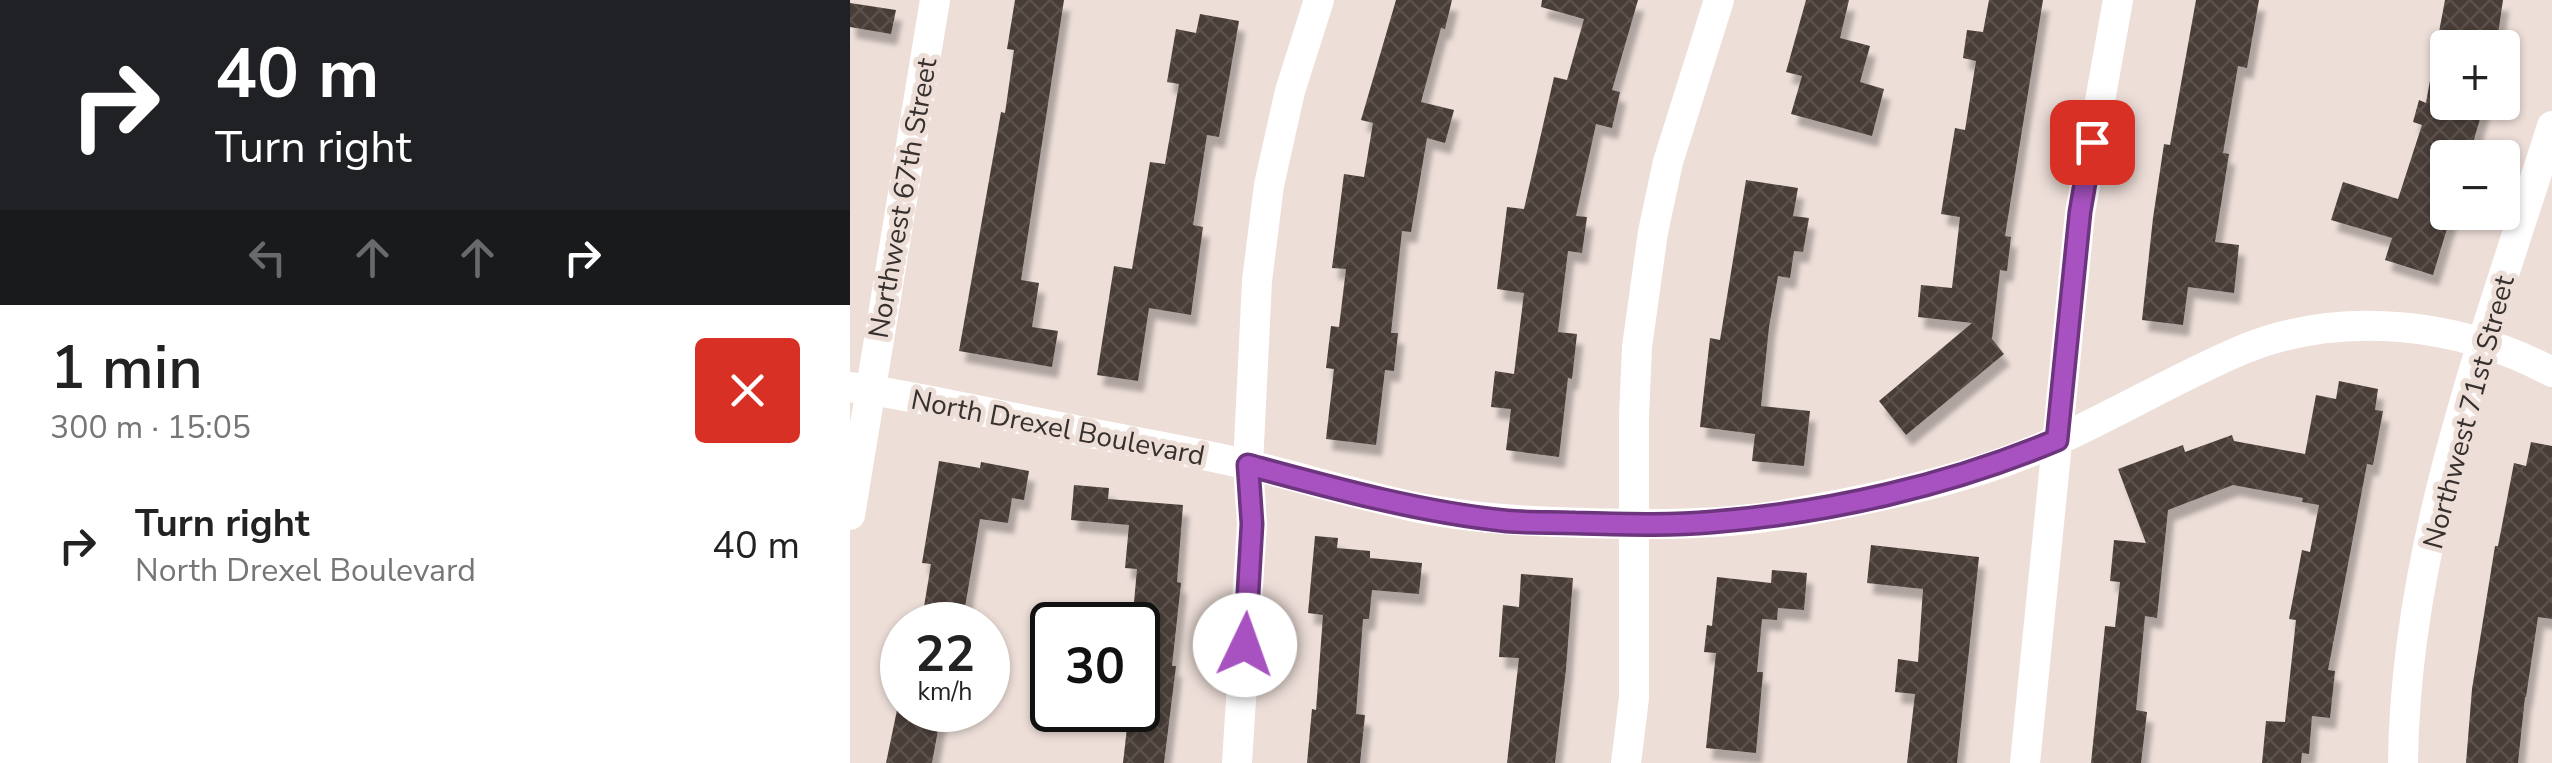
<!DOCTYPE html>
<meta charset="utf-8">
<style>
:root{--surface:#fff;--page:#f6f6f6;--text:#222;--muted:#767676}
body{margin:0;font-family:"Nunito Sans",sans-serif;background:var(--page);color:var(--text);height:100vh;display:flex;flex-direction:column;font-size:38px;white-space:nowrap}
*{box-sizing:border-box;margin:0}
p{font-size:32px;color:var(--muted)}
.icon{flex:none;width:55px;height:55px;fill:none;stroke:currentColor;stroke-width:2;stroke-linecap:round;stroke-linejoin:round}
.map{position:relative;flex:1;overflow:hidden}
.drawer{display:flex;flex-direction:column;background:var(--surface);width:850px}
.drawer>*{flex:none}
.top-card{background:#202124;color:#fff;overflow:hidden}
.tools{position:absolute;left:1580px;top:30px;display:grid;gap:20px}
.tools a{display:grid;place-items:center;width:90px;height:90px;border-radius:10px;background:var(--surface);box-shadow:0 2px 8px #0004;font-size:50px}
.speed{position:absolute;left:30px;top:602px;display:flex;gap:20px;font-size:50px;font-weight:700;text-align:center}
.speed>*{display:grid;place-content:center;width:130px;height:130px;border-radius:50%;background:var(--surface);box-shadow:0 2px 8px #0004;line-height:1}
.speed small{font-size:25px;font-weight:400}
.speed .limit{border:5px solid #111;border-radius:15px;background:#fff;color:#111}
.pin{position:absolute;display:grid;place-items:center;width:85px;height:85px;color:#fff;margin:-42px;border-radius:20px;box-shadow:0 5px 15px #0006}
.me{position:absolute;width:110px;margin:-55px;rotate:3deg;stroke-linejoin:round;filter:drop-shadow(0 0 8px #0008)}
.turn{display:flex;align-items:center;gap:35px;height:210px;padding:0 50px;font-size:45px}
.turn .icon{width:130px;height:130px;stroke-width:2.5}
.turn b{display:block;font-size:70px;line-height:85px}
.lanes{display:flex;align-items:center;height:95px;padding:0 50px;background:#0003;justify-content:center;gap:50px;direction:ltr}
.lanes .off{opacity:.35}
.round{display:grid;place-items:center;flex:none;width:105px;height:105px;border-radius:10px;background:var(--page)}
.head{display:flex;align-items:center;justify-content:space-between;height:170px;padding:0 50px}
h1{font-size:60px;font-weight:600;line-height:75px}
ul{padding:0;list-style:none}
li{display:flex;align-items:center;gap:30px;height:140px;padding:0 50px}
li div{flex:1}
li b{display:block;font-size:38px}
li em{font-style:normal}
main{display:flex;flex:1;min-height:0}
.map>svg:first-child{display:block}
</style>
<main>
<section class="drawer">
<div class="top-card">
<div class="turn"><svg class="icon" aria-label="right" viewBox="0 0 24 24"><path d="M7 20v-9h11M14 6l5 5-5 5"/></svg><div><b>40 m</b>Turn right</div></div>
<div class="lanes"><svg class="icon off" aria-label="left" viewBox="0 0 24 24"><path d="M17 20v-9H6M10 6l-5 5 5 5"/></svg><svg class="icon off" aria-label="ahead" viewBox="0 0 24 24"><path d="M12 20V5M6 11l6-6 6 6"/></svg><svg class="icon off" aria-label="ahead" viewBox="0 0 24 24"><path d="M12 20V5M6 11l6-6 6 6"/></svg><svg class="icon" aria-label="right" viewBox="0 0 24 24"><path d="M7 20v-9h11M14 6l5 5-5 5"/></svg></div>
</div>
<div class="head"><div><h1>1 min</h1><p>300 m · 15:05</p></div><a class="round" style="background:#d93025;color:#fff"><svg class="icon" aria-label="close" viewBox="0 0 24 24"><path d="M6 6l12 12M18 6L6 18"/></svg></a></div>
<ul>
<li><svg class="icon" aria-label="right" viewBox="0 0 24 24"><path d="M7 20v-9h11M14 6l5 5-5 5"/></svg><div><b>Turn right</b><p>North Drexel Boulevard</p></div><em>40 m</em></li>
</ul>
</section>
<div class="map">
<svg width="1702" height="763" viewBox="0 0 1702 763">
<defs>
<pattern id="building-cross-hatch" width="8" height="8" patternUnits="userSpaceOnUse" patternTransform="scale(2.5)"><rect width="8" height="8" fill="#493d38"/><path d="M0 0l8 8M0 8l8-8" fill="none" stroke="#5b514c"/></pattern>
<filter id="shadow"><feDropShadow dx="6" dy="11" stdDeviation="2.5" flood-color="#0004"/></filter>
</defs>
<rect width="100%" height="100%" fill="#edded8"/>
<path fill="url(#building-cross-hatch)" filter="url(#shadow)" d="M165,0H214L171,280L189,283L182,327L208,331L202,367L109,351L151,112L155,113L164,50L157,49Z
M546,0H602L595,29L591,28L571,102L604,110L595,143L577,138L561,232L552,231L541,333H548L544,371L535,370L526,445L476,439L484,369L476,368L481,326L489,327L496,269L482,268L494,174L514,177L523,123L511,120Z
M692,0H788L762,90L770,92L762,128L746,124L726,216L737,217L732,253L718,251L708,332L727,334L722,379L718,378L709,457L656,450L661,409L641,407L645,371L664,374L674,293L647,289L657,207L674,209L704,77L717,80L734,19L691,7Z
M956,0H999L990,38L1020,46L1010,82L1034,89L1022,136L941,114L952,76L936,72Z
M1139,0H1193L1155,236L1161,237L1157,271L1150,270L1142,339L1154,354L1056,435L1029,401L1122,323L1068,317L1071,285L1102,288L1110,217L1091,214L1105,128L1115,130L1126,61L1113,58L1117,30L1133,32Z
M1346,0H1409L1397,68L1388,66L1373,153L1379,154L1365,242L1389,245L1384,293L1338,287L1333,325L1292,320L1303,218L1314,144L1320,145Z
M1595,0H1653L1646,48H1586Z
M0,3L46,10L41,34L0,27Z
M350,14L389,21L369,137L357,135L343,225L353,227L341,315L299,308L288,381L247,375L264,266L282,269L300,162L315,164L329,84L317,82L326,29L346,33Z
M1585,52L1598,53V102H1635L1623,143L1614,140L1608,158H1598V212H1602L1583,275L1535,260L1542,238L1481,220L1493,182L1548,199L1572,125L1563,122L1569,100L1576,103Z
M896,180L948,188L943,216L959,218L953,252L944,251L940,278L928,276L919,327L911,406L960,411L954,466L902,461L905,434L850,427L860,338L870,340Z
M1489,381L1528,389L1525,410L1533,411L1523,465L1517,464L1478,670L1485,671L1480,718L1462,716L1459,754L1452,753L1451,763H1412L1416,721L1435,722L1446,620L1439,619L1452,550L1460,552L1469,505L1452,502L1453,498L1383,485L1318,510L1307,618L1295,616L1286,710L1297,712L1291,763H1241L1255,626L1265,627L1270,582L1260,581L1264,540L1296,543L1268,469L1333,445L1335,452L1382,435L1384,441L1455,454L1466,395L1486,399Z
M1681,442L1702,446V619L1688,617L1676,697H1675L1668,763H1616L1622,689L1645,546H1648L1664,463L1676,466Z
M89,461L130,468L131,462L179,471L174,500L162,498L158,523L130,519L112,625H71L81,564L72,563Z
M224,485L259,488L258,499L333,505L327,582L331,583L322,666H326L314,763H273L279,710H288V625H282L287,569L275,568L279,525L221,520Z
M465,536L488,538L487,548L520,551V558L572,563L569,594L522,590L519,619H513L506,714L515,715L510,763H457L462,709L466,710L473,615L458,613Z
M1021,545L1129,557L1107,763H1057L1065,694L1045,692L1048,659L1068,662L1073,589L1017,583Z
M922,570L957,573L954,610L928,608L927,620L912,619L907,672H913L906,753L856,748L866,653L854,652L857,625L862,626L867,577L921,583Z
M671,574L723,578L716,669L705,763H657L669,658L649,657L653,605L669,607Z
M47,710L90,719L82,763H36Z"/>
<g fill="none" stroke-linecap="round" stroke-linejoin="round">
<path stroke="#fff" stroke-width="30" d="M0,387C67,396 133,412 200,425C266,439 333,449 399,465C456,479 512,496 570,508C626,519 681,522 737,523C802,525 867,525 931,515C1003,503 1086,486 1154,462C1238,432 1313,383 1394,349C1493,309 1610,323 1702,372
M0,515L85,0
M387,763L402,524L398,465L407,281L419,185L440,91L469,0
M776,763L784,698V416L787,347L803,232L818,162L869,0
M1175,763L1230,213L1268,0
M1553,763C1555,544 1637,332 1702,126"/>
</g>
<g fill="none" stroke-linecap="round" stroke-linejoin="round">
<g stroke="#6d357d" stroke-width="25">
<path id="route" d="M395,645L402,524L398,465C483,488 569,512 657,521C680,523 703,522 725,523C771,524 817,526 862,522C978,513 1100,485 1207,440L1230,212L1242,142"/>
</g>
<use href="#route" stroke="#a752c0" stroke-width="18"/>
</g>
<g text-anchor="middle" stroke-width="10" stroke-linejoin="round" paint-order="stroke">
<g font-size="28" fill="#36302e" stroke="#edded8">
<text transform="translate(52 198) rotate(-80)" y="10">Northwest 67th Street</text>
<text transform="translate(1618 412) rotate(-75)" y="10">Northwest 71st Street</text>
<text transform="translate(208 427) rotate(11)" y="10">North Drexel Boulevard</text>
</g>
</g>
</svg>
<div class="tools">
<a>+</a>
<a>−</a>
</div>
<div class="speed"><div>22<small>km/h</small></div><div class="limit">30</div></div>
<div class="pin" style="left:1242px;top:142px;background:#d93025"><svg class="icon" aria-label="arrive" viewBox="0 0 24 24"><path d="M6 21V4h12l-3 4 3 4H6"/></svg></div>
<svg class="me" style="left:395px;top:645px" viewBox="-20 -20 40 40"><circle r="19" fill="#fff"/><path d="M0-13L10 11 0 6-10 11z" fill="#a752c0"/></svg>
</div>
</main>
